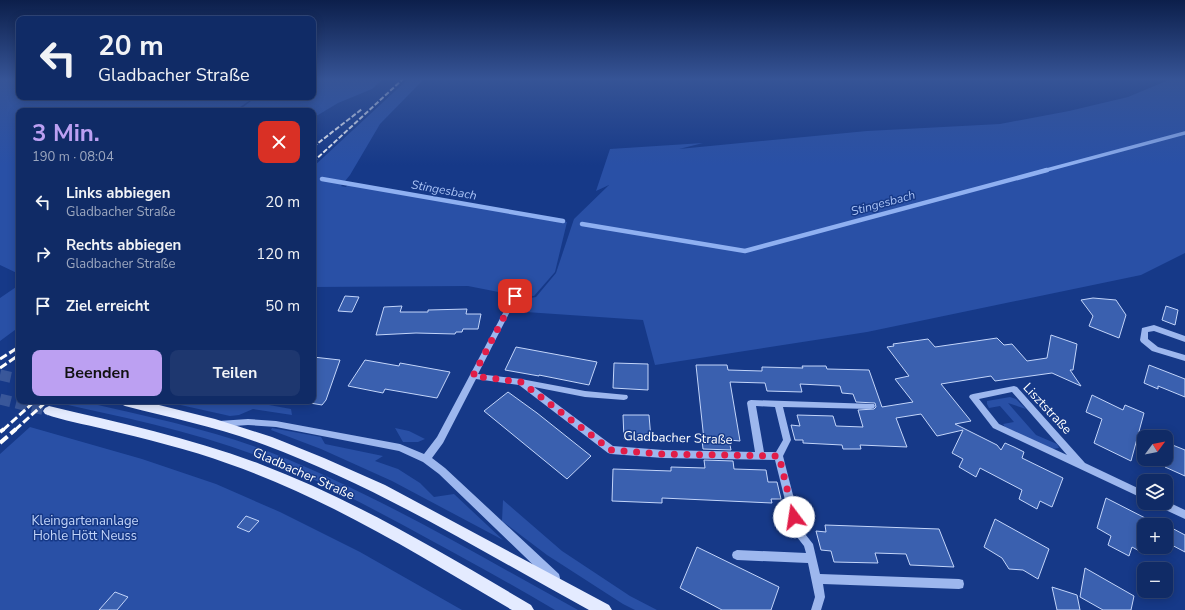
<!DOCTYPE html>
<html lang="de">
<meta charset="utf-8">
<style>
:root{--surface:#102b66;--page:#1e376f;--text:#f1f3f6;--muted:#9ca7bf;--line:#30477a;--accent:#bca0f2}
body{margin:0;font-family:"Nunito Sans",sans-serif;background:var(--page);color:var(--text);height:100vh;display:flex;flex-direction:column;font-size:15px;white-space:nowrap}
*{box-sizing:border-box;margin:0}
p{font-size:13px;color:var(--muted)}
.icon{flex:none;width:22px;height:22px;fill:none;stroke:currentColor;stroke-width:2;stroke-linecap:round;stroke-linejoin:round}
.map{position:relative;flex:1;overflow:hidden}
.drawer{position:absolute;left:16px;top:108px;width:300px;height:296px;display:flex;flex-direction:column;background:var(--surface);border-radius:8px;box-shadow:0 2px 10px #0003,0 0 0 1px var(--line)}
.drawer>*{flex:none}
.banner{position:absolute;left:16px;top:16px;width:300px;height:84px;border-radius:8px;box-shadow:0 2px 10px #0003,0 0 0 1px var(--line);background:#102b66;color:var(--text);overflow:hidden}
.needle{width:26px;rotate:58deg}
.tools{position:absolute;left:1137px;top:430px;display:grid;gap:8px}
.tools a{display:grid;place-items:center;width:36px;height:36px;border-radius:8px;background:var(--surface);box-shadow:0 2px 10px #0003,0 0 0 1px var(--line);font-size:20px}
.pin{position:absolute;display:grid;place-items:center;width:34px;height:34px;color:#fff;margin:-17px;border-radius:8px;box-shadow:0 2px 6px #0006}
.me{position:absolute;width:44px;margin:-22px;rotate:346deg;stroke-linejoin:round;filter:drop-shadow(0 0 3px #0008)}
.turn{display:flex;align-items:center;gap:14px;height:84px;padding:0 16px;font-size:18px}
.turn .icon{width:52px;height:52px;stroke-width:2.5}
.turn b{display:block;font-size:28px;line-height:34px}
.round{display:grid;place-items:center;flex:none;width:42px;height:42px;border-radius:8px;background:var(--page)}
.headline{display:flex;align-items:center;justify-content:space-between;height:68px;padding:0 16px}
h1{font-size:24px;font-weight:700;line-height:30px;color:var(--accent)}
.primary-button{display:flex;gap:8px;margin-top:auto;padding:8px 16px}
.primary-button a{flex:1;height:46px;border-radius:8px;background:var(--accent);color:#111;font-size:16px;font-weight:700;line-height:46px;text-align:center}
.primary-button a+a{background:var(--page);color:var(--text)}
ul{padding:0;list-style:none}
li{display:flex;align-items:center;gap:12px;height:52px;padding:0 16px}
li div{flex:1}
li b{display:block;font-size:15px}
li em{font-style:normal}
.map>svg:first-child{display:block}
</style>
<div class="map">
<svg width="1185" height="610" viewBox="0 0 1185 610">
<rect width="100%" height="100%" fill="#163988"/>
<path fill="#2950a6" d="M0,79H19V97H313V79H383L372,89L338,103L313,118V111H238L251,101H249L234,111H19V274L0,265Z
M408,79H424L380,124L350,175L341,186L346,187L348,184L567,222L555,272L534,296L514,295L468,286L313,287V167Z
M1171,79H1185V253L1141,275L867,332L655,365L643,320L511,311L515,301L536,297L556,273L574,219L609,185L596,191L610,149L703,143L679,149L867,131L1000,124L1069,111L1128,97Z
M19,285V327L0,341V298Z
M1010,397L1016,399L1026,409L1008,403L1036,435L1057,444L1059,448L1052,449L1005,427L1003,424L1014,422L1000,406L989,408L987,404V401Z
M50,401H81L89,403C150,417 213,430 272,453C378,495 478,555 578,610H555C515,586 474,564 434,542C379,512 324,482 266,459C197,432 122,417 50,401Z
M178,401H247L291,409L292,415L253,409L239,415L230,416L176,404Z
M30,427L142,459L216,484L280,512L360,552L462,610H0V454Z
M272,428L321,437L325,444L383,456L375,461L398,469L420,483L434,497L454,494L503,540L392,481L321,449L271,430Z
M395,428L409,431L425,439L418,442H403Z
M503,500L562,551L630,596L657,610H635L623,604L547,555L502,521Z"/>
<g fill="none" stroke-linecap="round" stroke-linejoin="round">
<path stroke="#8fb0f1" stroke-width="3.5" d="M1043,171L1185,133"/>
<path stroke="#8fb0f1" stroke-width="4.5" d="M322,179L563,221
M582,224L745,251L1047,170"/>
</g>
<path fill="#3a60af" stroke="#c3d5fa" d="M345,296L359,297L352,312L338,311Z
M1093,298L1116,300L1126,315L1119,338L1089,326L1093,316L1081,300Z
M402,306L400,312H428V310L467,309L466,314H481L478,329H463L462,332H456L455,334L416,333L376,335L384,307Z
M1166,306L1178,310L1175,325L1162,320Z
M1051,335L1077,344L1073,370H1070L1081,386L1052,373L995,381L991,376L941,384L971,421L955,424L997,445L1001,450L1005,443L1014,447L1024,452L1022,458L1063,478L1052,507L1040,501L1037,509L1019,499L1022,490L980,468L976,477L959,467L963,459L952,453L963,430L937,436L921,414L896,418L907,447L860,445L861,449H843L842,445L803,443V440H795L791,425L800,426L797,415L833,416L836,426L863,427L858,410L874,409L876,407L875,403L856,402L853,394L842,393L840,386L800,384L802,392L767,391L765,383L730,382L740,441L729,440L731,450L703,449L702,440H704L696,365H727L728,370L762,371V367L803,368L802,366H826L827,369L869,370L882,407L913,402L895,379L909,376L887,347L894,346L893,344L928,339L935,347L997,338L1004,345L1012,344L1027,361L1047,358Z
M516,347L597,362L589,385L539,375V376L505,370Z
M313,357L340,360L326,400L322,405L304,402L313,401Z
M365,360L399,366L400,363L450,372L437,398L385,389L383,393L348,386Z
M614,363L648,364V390L613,388Z
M1149,365L1185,379V397L1158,386V389L1144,383Z
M508,392L537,413L591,456L567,479L484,411Z
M1092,395L1123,410L1125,405L1144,413L1131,461L1094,443L1102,419L1086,412Z
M623,415H649L651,439H624Z
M1170,444L1185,450V476L1165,467Z
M704,460L733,461L734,469L766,470L768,482H777L781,499H771L772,503L662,498V503L612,501L613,469L671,471V467L705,468Z
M1106,498L1153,522L1152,525H1144V547H1147L1145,554L1132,547L1129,556L1108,545L1111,536L1097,528Z
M246,516L259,521L249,532L237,527Z
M995,519L1049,549L1038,579L1023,570L1009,569L1002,558L984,547Z
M825,525L939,529L954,567L910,565L906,554L875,553L878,563L834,562L831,551L821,550L816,531L826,532Z
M1166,525L1185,535V552L1166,542Z
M697,547L779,587L771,610H722L680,588Z
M1085,568L1134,596L1131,610H1103L1080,597Z
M1052,587L1077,595L1080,610H1057Z
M115,592L128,597L117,610H99Z"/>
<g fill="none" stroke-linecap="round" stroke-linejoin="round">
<path stroke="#39579a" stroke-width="11" stroke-dasharray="11 5.5" stroke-linecap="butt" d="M0,375L19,379
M0,399L49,411"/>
<path fill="#9db7ee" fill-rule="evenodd" d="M513,294H515L518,296L478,374L521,379L585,391L627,395L628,397L627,399L624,400L585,397L534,387L613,446L663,450L755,452L747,403L748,401L751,400L874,404L875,406L874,408L871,409L783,407L791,440L783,456L802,530L813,544L820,574L959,579L963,580L964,584L963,588L959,589L823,584L825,597L821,610H811L815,597L808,563L737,560L733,558L732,555L733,552L737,550L806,553L804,546L793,532L775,460L663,458L611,454L608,453L519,385L476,379L443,443L432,458L445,468L559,574L560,578L559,582L555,583L551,582L439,474L423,462L399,451L276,427L248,425L219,427L216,426L215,424L216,422L219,421L248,419L276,421L400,444L424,454L437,437ZM756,406L775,407L783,440L776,452H764Z
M1154,325L1185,336V342L1154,331L1148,332V339L1158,347L1185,355V361L1152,351L1141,342L1140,340L1142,328Z
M1014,386L1017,387L1085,463L1144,491V499L993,428L969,397L970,395L973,394ZM1012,392L1067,455L999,424L979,399Z
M1166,501L1185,510V519L1157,506L1155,503H1166Z"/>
<path fill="#e4ebff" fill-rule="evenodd" d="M119,401H143L215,419L272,437L324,458L385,485L609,605L612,610H589C483,552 378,487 265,445C220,428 172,418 125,406L121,404Z
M49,406C120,423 191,438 260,464C355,500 443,553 531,605L534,610H512C420,556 330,499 229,464C188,449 146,439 104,429C84,424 64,421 45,414L43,411L45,408Z"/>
<path stroke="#fff" stroke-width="2" stroke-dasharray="5 2" stroke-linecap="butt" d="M313,147L362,109
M313,162L403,79"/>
<path stroke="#fff" stroke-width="3" stroke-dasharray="8 3" stroke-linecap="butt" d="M0,359L19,347
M0,368L19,355
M3,430L35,401
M15,430L47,401"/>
<path stroke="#fff" stroke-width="4" stroke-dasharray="10 4" stroke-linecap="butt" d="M0,432L4,429
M0,443L16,429"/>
</g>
<linearGradient id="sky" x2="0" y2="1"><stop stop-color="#0c1f4b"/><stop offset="0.48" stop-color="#365496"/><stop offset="1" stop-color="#365496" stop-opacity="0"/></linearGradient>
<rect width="1185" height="165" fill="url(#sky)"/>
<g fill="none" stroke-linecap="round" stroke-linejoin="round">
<path stroke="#e11d48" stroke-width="7" stroke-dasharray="0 12.6" d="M515,296L473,376L521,382L611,450L663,454L779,456L794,517"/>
</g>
<g text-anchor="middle" stroke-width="3" stroke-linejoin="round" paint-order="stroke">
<g font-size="12" font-style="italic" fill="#a9c2f5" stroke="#163988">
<text transform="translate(444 190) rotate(10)" y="4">Stingesbach</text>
<text transform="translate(883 203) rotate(-15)" y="4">Stingesbach</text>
</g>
<g font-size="13" fill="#fff" stroke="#163988">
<text transform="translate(1048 408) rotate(47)" y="5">Lisztstraße</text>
<text transform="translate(678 437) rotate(2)" y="5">Gladbacher Straße</text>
<text transform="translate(304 473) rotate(24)" y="5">Gladbacher Straße</text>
</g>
<g font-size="13" fill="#c3d5fa" stroke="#163988">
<text x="85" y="525">Kleingartenanlage<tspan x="85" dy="15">Hohle Hött Neuss</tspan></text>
</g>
</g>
</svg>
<div class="tools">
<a><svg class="needle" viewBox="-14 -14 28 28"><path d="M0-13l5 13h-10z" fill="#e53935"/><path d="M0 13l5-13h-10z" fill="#9ca7bf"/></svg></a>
<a><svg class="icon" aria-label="layers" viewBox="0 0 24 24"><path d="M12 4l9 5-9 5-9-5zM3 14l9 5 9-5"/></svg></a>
<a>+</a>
<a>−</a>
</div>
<div class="pin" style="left:515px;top:296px;background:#d93025"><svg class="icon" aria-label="arrive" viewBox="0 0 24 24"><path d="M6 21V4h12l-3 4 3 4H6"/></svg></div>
<svg class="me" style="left:794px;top:517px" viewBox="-20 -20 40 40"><circle r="19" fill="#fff"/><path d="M0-13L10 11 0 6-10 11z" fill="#e11d48"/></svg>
<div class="banner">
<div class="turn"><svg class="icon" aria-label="left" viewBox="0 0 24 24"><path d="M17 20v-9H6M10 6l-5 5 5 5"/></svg><div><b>20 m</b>Gladbacher Straße</div></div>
</div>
<section class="drawer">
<div class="headline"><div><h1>3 Min.</h1><p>190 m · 08:04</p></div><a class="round" style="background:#d93025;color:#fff"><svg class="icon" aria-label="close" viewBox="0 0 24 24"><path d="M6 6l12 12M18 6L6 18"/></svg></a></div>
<ul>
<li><svg class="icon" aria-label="left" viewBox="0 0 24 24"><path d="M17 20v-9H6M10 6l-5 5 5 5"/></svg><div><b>Links abbiegen</b><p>Gladbacher Straße</p></div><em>20 m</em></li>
<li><svg class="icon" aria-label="right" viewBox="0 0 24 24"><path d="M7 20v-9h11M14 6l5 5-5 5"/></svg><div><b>Rechts abbiegen</b><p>Gladbacher Straße</p></div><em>120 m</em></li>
<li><svg class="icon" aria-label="arrive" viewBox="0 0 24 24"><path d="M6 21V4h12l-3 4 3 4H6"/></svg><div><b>Ziel erreicht</b></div><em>50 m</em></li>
</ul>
<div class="primary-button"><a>Beenden</a><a>Teilen</a></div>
</section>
</div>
